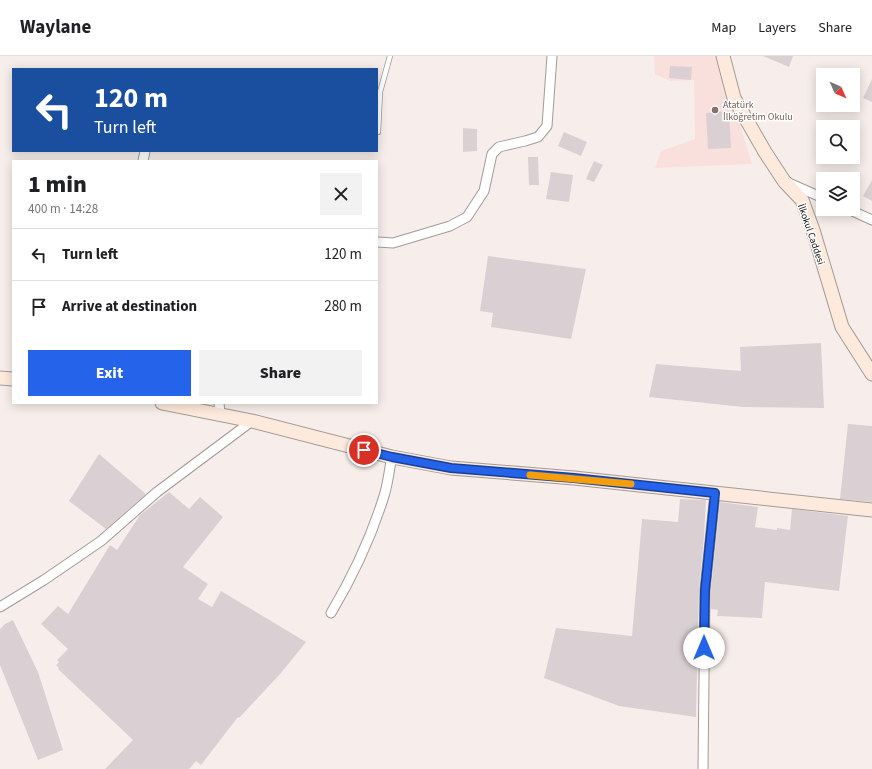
<!DOCTYPE html>
<meta charset="utf-8">
<style>
:root{--surface:#fff;--page:#f2f2f2;--text:#202124;--muted:#757577;--line:#e0e0e0;--accent:#2563eb}
body{margin:0;font-family:"Source Sans 3",sans-serif;background:var(--page);color:var(--text);height:100vh;display:flex;flex-direction:column;font-size:15px;white-space:nowrap}
*{box-sizing:border-box;margin:0}
p{font-size:13px;color:var(--muted)}
.icon{flex:none;width:22px;height:22px;fill:none;stroke:currentColor;stroke-width:2;stroke-linecap:round;stroke-linejoin:round}
.map{position:relative;flex:1;overflow:hidden}
.drawer{position:absolute;left:12px;top:104px;width:366px;height:244px;display:flex;flex-direction:column;background:var(--surface);border-radius:0px;box-shadow:0 2px 10px #0003}
.drawer>*{flex:none}
.top-card{position:absolute;left:12px;top:12px;width:366px;height:84px;border-radius:0px;box-shadow:0 2px 10px #0003;background:#1a4fa0;color:#fff;overflow:hidden}
.needle{width:26px;rotate:135deg}
.tools{position:absolute;left:816px;top:12px;display:grid;gap:8px}
.tools a{display:grid;place-items:center;width:44px;height:44px;border-radius:0px;background:var(--surface);box-shadow:0 2px 10px #0003;font-size:20px}
.pin{position:absolute;display:grid;place-items:center;width:34px;height:34px;color:#fff;margin:-17px;border:2px solid #fff;border-radius:50%;box-shadow:0 1px 4px #0007}
.me{position:absolute;width:44px;margin:-22px;rotate:0deg;stroke-linejoin:round;filter:drop-shadow(0 0 3px #0008)}
.turn{display:flex;align-items:center;gap:14px;height:84px;padding:0 16px;font-size:18px}
.turn .icon{width:52px;height:52px;stroke-width:2.5}
.turn b{display:block;font-size:28px;line-height:34px}
.round{display:grid;place-items:center;flex:none;width:42px;height:42px;border-radius:0px;background:var(--page)}
.overview{display:flex;align-items:center;justify-content:space-between;height:68px;padding:0 16px}
h1{font-size:24px;font-weight:800;line-height:30px}
.cta{display:flex;gap:8px;margin-top:auto;padding:8px 16px}
.cta a{flex:1;height:46px;border-radius:0px;background:var(--accent);color:#fff;font-size:16px;font-weight:800;line-height:46px;text-align:center}
.cta a+a{background:var(--page);color:var(--text)}
ul{padding:0;list-style:none}
li{display:flex;align-items:center;gap:12px;height:52px;padding:0 16px;border-top:1px solid var(--line)}
li div{flex:1}
li b{display:block;font-size:15px}
li em{font-style:normal}
header{display:flex;align-items:center;gap:24px;box-sizing:border-box;height:56px;padding:0 20px;background:var(--surface);border-bottom:1px solid var(--line)}
header strong{font-size:19px}
nav{display:flex;gap:22px;margin-inline-start:auto;font-size:14px}
.map>svg:first-child{display:block}
</style>
<header>
<strong>Waylane</strong>
<nav><a>Map</a><a>Layers</a><a>Share</a></nav>
</header>
<div class="map">
<svg width="872" height="713" viewBox="0 0 872 713">
<rect width="100%" height="100%" fill="#f7eeeb"/>
<path fill="#fae0dc" d="M654,0H719L752,108L655,112L661,95L695,83L694,24L670,25L655,18Z"/>
<path fill="#dad0d3" d="M763,0H793L789,11Z
M670,10L692,11L691,24L669,22Z
M872,23V46L863,42Z
M729,55L731,92L708,93L706,57Z
M463,72L477,73V95L463,96Z
M564,76L587,86L581,100L558,90Z
M528,101H538L539,129H529Z
M594,105L603,109L594,126L586,123Z
M551,116L573,119L569,146L546,143Z
M872,124V145L863,140Z
M488,200L586,213L571,283L491,271L493,257L480,255Z
M821,287L824,352L743,351L649,341L656,308L741,315L740,291Z
M848,368L872,370V446L840,443Z
M99,398L146,438L106,473L69,445Z
M169,436L189,453L200,441L223,461L183,511L208,528L198,543L212,551L221,535L306,586L281,617L239,662L238,661L201,709L196,705L189,713H105L133,684L58,613L59,612L56,609L59,606L57,604L68,593L41,568L58,550L68,558L110,489L117,494L140,459Z
M680,443L706,444L704,481L699,534L696,661L619,650L544,622L556,572L632,580L642,463L678,466Z
M720,446L758,451L755,471L777,474V472L790,474L792,453L848,460L839,535L765,526L762,562L717,560L718,554L711,553V534Z
M13,564L38,616L63,694L38,704L0,609V573L5,568Z"/>
<g fill="none" stroke-linecap="round" stroke-linejoin="round">
<g stroke="#a39b97" stroke-width="6">
<path id="lane" d="M378,76L380,36L390,0"/>
</g>
<g stroke="#a39b97" stroke-width="11">
<path id="street" d="M143,105L145,95
M789,127L823,142
M848,153L872,164
M377,186L393,187L450,170L467,161L484,135L492,98L499,91L525,85L538,81L547,70L552,0
M219,347L220,358
M0,551L44,524L101,485L157,436L252,365
M331,557C353,520 371,482 384,440C388,428 389,414 392,401
M703,713L705,534L715,437"/>
</g>
<g stroke="#a39b97" stroke-width="15">
<path id="secondary" d="M723,0L734,42L765,96L784,125L802,144L813,174L842,271L872,318
M0,322L13,323
M162,347L252,365L392,401L451,412L574,422L872,454"/>
</g>
<use href="#lane" stroke="#fff" stroke-width="4.5"/>
<use href="#street" stroke="#fff" stroke-width="9"/>
<use href="#secondary" stroke="#feeadc" stroke-width="13"/>
</g>
<g fill="none" stroke-linecap="round" stroke-linejoin="round">
<g stroke="#184099" stroke-width="10">
<path id="route" d="M364,394L392,401L451,412L574,422L715,437L705,534L704,592"/>
</g>
<use href="#route" stroke="#2563eb" stroke-width="7"/>
<path stroke="#f59e0b" stroke-width="7" d="M530,419L631,428"/>
</g>
<circle fill="#8d6e63" stroke="#fff" stroke-width="1.5" cx="715" cy="54" r="4"/>
<g text-anchor="middle" stroke-width="3" stroke-linejoin="round" paint-order="stroke">
<g font-size="10" fill="#785e54" stroke="#fff" text-anchor="start">
<text x="723" y="52">Atatürk<tspan x="723" dy="12">İlköğretim Okulu</tspan></text>
</g>
<g font-size="10" fill="#13100f" stroke="#fff">
<text transform="translate(812 178) rotate(71)" y="4">İlkokul Caddesi</text>
</g>
</g>
</svg>
<div class="tools">
<a><svg class="needle" viewBox="-14 -14 28 28"><path d="M0-13l5 13h-10z" fill="#e53935"/><path d="M0 13l5-13h-10z" fill="#757577"/></svg></a>
<a><svg class="icon" aria-label="search" viewBox="0 0 24 24"><circle cx="10" cy="10" r="6"/><path d="M15 15l6 6"/></svg></a>
<a><svg class="icon" aria-label="layers" viewBox="0 0 24 24"><path d="M12 4l9 5-9 5-9-5zM3 14l9 5 9-5"/></svg></a>
</div>
<div class="pin" style="left:364px;top:394px;background:#d93025"><svg class="icon" aria-label="arrive" viewBox="0 0 24 24"><path d="M6 21V4h12l-3 4 3 4H6"/></svg></div>
<svg class="me" style="left:704px;top:592px" viewBox="-20 -20 40 40"><circle r="19" fill="#fff"/><path d="M0-13L10 11 0 6-10 11z" fill="#2563eb"/></svg>
<div class="top-card">
<div class="turn"><svg class="icon" aria-label="left" viewBox="0 0 24 24"><path d="M17 20v-9H6M10 6l-5 5 5 5"/></svg><div><b>120 m</b>Turn left</div></div>
</div>
<section class="drawer">
<div class="overview"><div><h1>1 min</h1><p>400 m · 14:28</p></div><a class="round"><svg class="icon" aria-label="close" viewBox="0 0 24 24"><path d="M6 6l12 12M18 6L6 18"/></svg></a></div>
<ul>
<li><svg class="icon" aria-label="left" viewBox="0 0 24 24"><path d="M17 20v-9H6M10 6l-5 5 5 5"/></svg><div><b>Turn left</b></div><em>120 m</em></li>
<li><svg class="icon" aria-label="arrive" viewBox="0 0 24 24"><path d="M6 21V4h12l-3 4 3 4H6"/></svg><div><b>Arrive at destination</b></div><em>280 m</em></li>
</ul>
<div class="cta"><a>Exit</a><a>Share</a></div>
</section>
</div>
